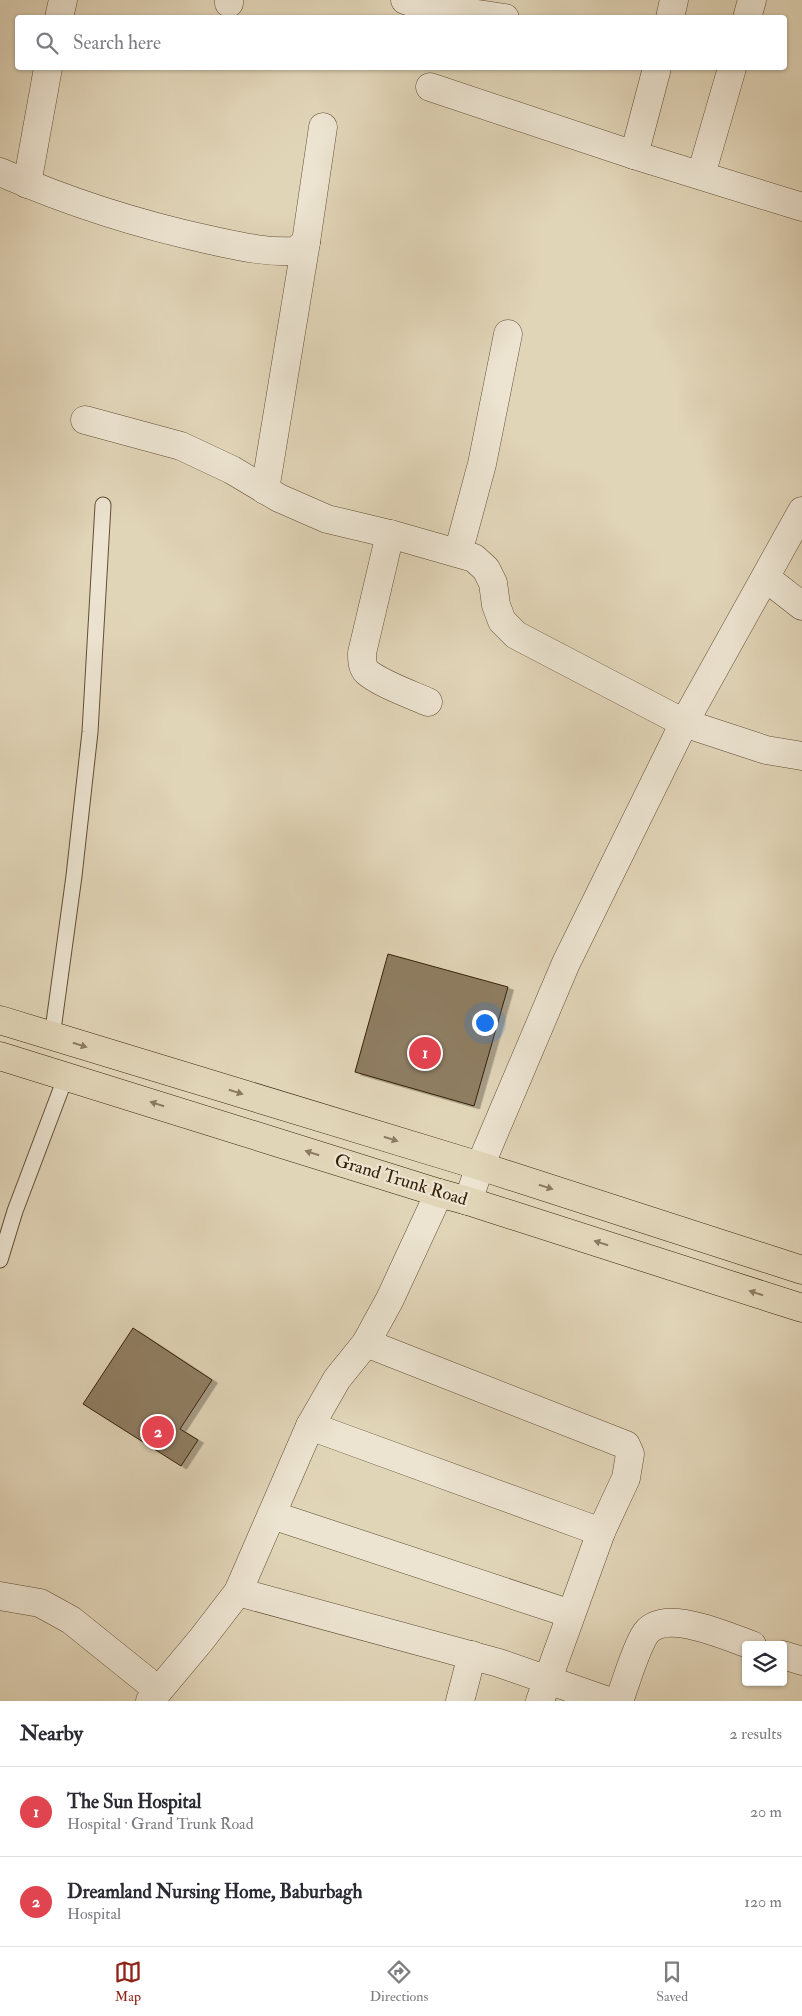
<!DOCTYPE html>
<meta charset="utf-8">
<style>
body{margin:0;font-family:"IM FELL Double Pica",serif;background:#f7f7f7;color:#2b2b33}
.controls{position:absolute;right:15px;bottom:15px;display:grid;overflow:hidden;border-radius:5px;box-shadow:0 1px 4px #0004}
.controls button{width:45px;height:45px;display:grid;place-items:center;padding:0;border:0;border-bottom:1px solid #e1e1e2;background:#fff;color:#2b2b33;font:25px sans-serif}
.you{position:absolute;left:484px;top:1022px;width:18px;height:18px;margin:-12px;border:4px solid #fff;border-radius:50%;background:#1a73e8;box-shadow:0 0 0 8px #1a73e833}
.badge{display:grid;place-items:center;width:32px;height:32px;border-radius:50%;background:#8f2418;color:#fff;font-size:16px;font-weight:700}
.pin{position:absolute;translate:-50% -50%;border:2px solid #fff;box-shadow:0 1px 5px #0006}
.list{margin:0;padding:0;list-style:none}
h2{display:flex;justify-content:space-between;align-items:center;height:65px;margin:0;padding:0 20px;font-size:21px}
h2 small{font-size:16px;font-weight:400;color:#7c7c81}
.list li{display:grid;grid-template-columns:32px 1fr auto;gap:15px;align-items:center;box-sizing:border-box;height:90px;padding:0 20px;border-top:1px solid #e1e1e2}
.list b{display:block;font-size:19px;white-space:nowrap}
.list p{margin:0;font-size:16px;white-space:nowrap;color:#7c7c81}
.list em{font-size:16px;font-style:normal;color:#7c7c81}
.icon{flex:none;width:28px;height:28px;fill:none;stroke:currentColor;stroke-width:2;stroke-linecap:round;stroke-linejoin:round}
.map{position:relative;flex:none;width:802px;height:1701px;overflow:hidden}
.search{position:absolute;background:#fff;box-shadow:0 1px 4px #0004;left:15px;right:15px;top:15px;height:55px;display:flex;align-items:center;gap:12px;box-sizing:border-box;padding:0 18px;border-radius:5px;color:#7c7c81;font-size:19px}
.sheet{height:245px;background:#fff}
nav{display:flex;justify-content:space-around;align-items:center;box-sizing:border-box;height:70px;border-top:1px solid #e1e1e2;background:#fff;font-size:14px;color:#7c7c81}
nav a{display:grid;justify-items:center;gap:2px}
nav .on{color:#8f2418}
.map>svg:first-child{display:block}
.building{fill:#8f7e64;stroke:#362008;filter:url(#shadow)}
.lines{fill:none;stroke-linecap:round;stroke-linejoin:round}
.service-casing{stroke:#614d34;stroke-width:17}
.minor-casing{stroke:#614d34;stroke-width:29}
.primary-casing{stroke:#362008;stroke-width:29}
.service{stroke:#ece4d1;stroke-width:15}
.minor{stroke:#ece4d1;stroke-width:28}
.primary{stroke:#e1d5b8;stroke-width:28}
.oneway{fill:#8c7a60}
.labels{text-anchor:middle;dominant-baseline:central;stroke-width:4.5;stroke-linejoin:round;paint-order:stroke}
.street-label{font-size:18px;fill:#362008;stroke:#ece4d1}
</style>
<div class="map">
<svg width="802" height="1701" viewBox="0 0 802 1701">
<defs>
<filter id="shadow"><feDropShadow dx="5.5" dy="3" stdDeviation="0" flood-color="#0004"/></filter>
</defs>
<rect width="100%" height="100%" fill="#e1d5b8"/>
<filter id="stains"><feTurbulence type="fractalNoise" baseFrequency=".004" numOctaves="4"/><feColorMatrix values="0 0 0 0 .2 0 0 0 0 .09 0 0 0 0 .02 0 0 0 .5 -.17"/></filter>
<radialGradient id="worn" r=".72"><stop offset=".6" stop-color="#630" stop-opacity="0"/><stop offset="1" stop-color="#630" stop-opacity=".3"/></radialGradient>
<g class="building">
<polygon points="388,954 508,987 474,1106 355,1072"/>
<polygon points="133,1328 212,1380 180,1429 198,1440 181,1466 83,1404"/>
</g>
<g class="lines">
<defs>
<g id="service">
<polyline points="52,1037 74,876 90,732 103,505"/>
<polyline points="0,1260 15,1211 66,1076"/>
</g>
<g id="minor">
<polyline points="405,0 422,6 505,18"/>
<polyline points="229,3 229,0"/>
<polyline points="59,18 63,0"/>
<polyline points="670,18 674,0"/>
<polyline points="747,18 752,0"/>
<polyline points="430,87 634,155 802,207"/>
<polyline points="634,155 657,68"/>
<path d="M 0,172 C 68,202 137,224 210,240 C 238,246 267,253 296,251 L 306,242 L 323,127"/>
<polyline points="701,175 732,68"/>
<polyline points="27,184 48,68"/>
<polyline points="85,420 181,446 232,470 279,498 327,519 390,534 474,558 486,569 493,583 496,605 502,621 516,635 684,723 766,750 802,756"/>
<polyline points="265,490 306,242"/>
<path d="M 390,534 L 362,653 C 362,660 362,667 367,672 C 379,683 412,695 428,702"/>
<polyline points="458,553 482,464 508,334"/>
<polyline points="766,578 802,606"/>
<polyline points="468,1201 480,1166 566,963 684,723 802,511"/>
<polyline points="366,1343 626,1445 630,1454 626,1478 601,1532 540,1701"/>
<polyline points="310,1426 601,1532"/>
<polyline points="272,1515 571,1614"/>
<polyline points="238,1592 499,1663 608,1701"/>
<polyline points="0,1596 40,1603 71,1620 158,1690"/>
<polyline points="783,1655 802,1661"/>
<polyline points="150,1701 201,1640 238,1592 310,1426 337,1379 366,1343 390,1299 439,1193"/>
<polyline points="460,1701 472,1655"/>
<path d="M 619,1701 C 627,1680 633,1656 644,1636 C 661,1605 727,1637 752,1645"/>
</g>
<g id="primary">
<polyline points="0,1020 480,1166 802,1270"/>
<polyline points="0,1056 439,1193 468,1201 802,1308"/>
</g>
</defs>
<use href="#service" class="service-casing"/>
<use href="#minor" class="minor-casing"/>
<use href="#primary" class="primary-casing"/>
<use href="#service" class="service"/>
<use href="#minor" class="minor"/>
<use href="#primary" class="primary"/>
</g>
<defs><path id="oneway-solid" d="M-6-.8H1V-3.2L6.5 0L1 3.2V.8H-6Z" transform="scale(1.25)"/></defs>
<g class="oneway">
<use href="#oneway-solid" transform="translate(80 1045) rotate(17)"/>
<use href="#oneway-solid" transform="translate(236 1092) rotate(17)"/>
<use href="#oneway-solid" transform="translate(157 1104) rotate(-162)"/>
<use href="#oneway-solid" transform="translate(391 1139) rotate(17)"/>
<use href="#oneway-solid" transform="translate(312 1153) rotate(-162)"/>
<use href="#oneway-solid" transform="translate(546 1187) rotate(18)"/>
<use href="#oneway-solid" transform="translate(601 1243) rotate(-162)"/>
<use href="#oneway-solid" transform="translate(756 1293) rotate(-162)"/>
</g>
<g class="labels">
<g class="street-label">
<text transform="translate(401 1180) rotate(17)">Grand Trunk Road</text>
</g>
</g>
<rect width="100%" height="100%" filter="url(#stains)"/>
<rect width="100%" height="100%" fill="url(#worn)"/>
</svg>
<div class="controls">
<button><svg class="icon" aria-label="layers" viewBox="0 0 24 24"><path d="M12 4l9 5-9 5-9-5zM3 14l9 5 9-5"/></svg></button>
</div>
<div class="you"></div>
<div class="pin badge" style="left:425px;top:1053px;background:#e0444e">1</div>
<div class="pin badge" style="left:158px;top:1432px;background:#e0444e">2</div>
<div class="search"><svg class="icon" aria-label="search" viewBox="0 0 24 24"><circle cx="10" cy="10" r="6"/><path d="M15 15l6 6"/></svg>Search here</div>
</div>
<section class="sheet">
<h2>Nearby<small>2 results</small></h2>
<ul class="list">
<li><span class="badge" style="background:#e0444e">1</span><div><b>The Sun Hospital</b><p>Hospital · Grand Trunk Road</p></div><em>20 m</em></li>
<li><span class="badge" style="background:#e0444e">2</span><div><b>Dreamland Nursing Home, Baburbagh</b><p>Hospital</p></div><em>120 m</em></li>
</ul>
</section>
<nav>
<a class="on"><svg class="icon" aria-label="map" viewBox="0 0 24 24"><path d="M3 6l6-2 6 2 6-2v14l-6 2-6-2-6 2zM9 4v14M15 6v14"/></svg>Map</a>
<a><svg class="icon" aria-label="directions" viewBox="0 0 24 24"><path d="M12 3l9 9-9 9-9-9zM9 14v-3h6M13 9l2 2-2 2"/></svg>Directions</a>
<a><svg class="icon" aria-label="saved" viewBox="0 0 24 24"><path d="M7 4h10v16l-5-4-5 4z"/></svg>Saved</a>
</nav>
